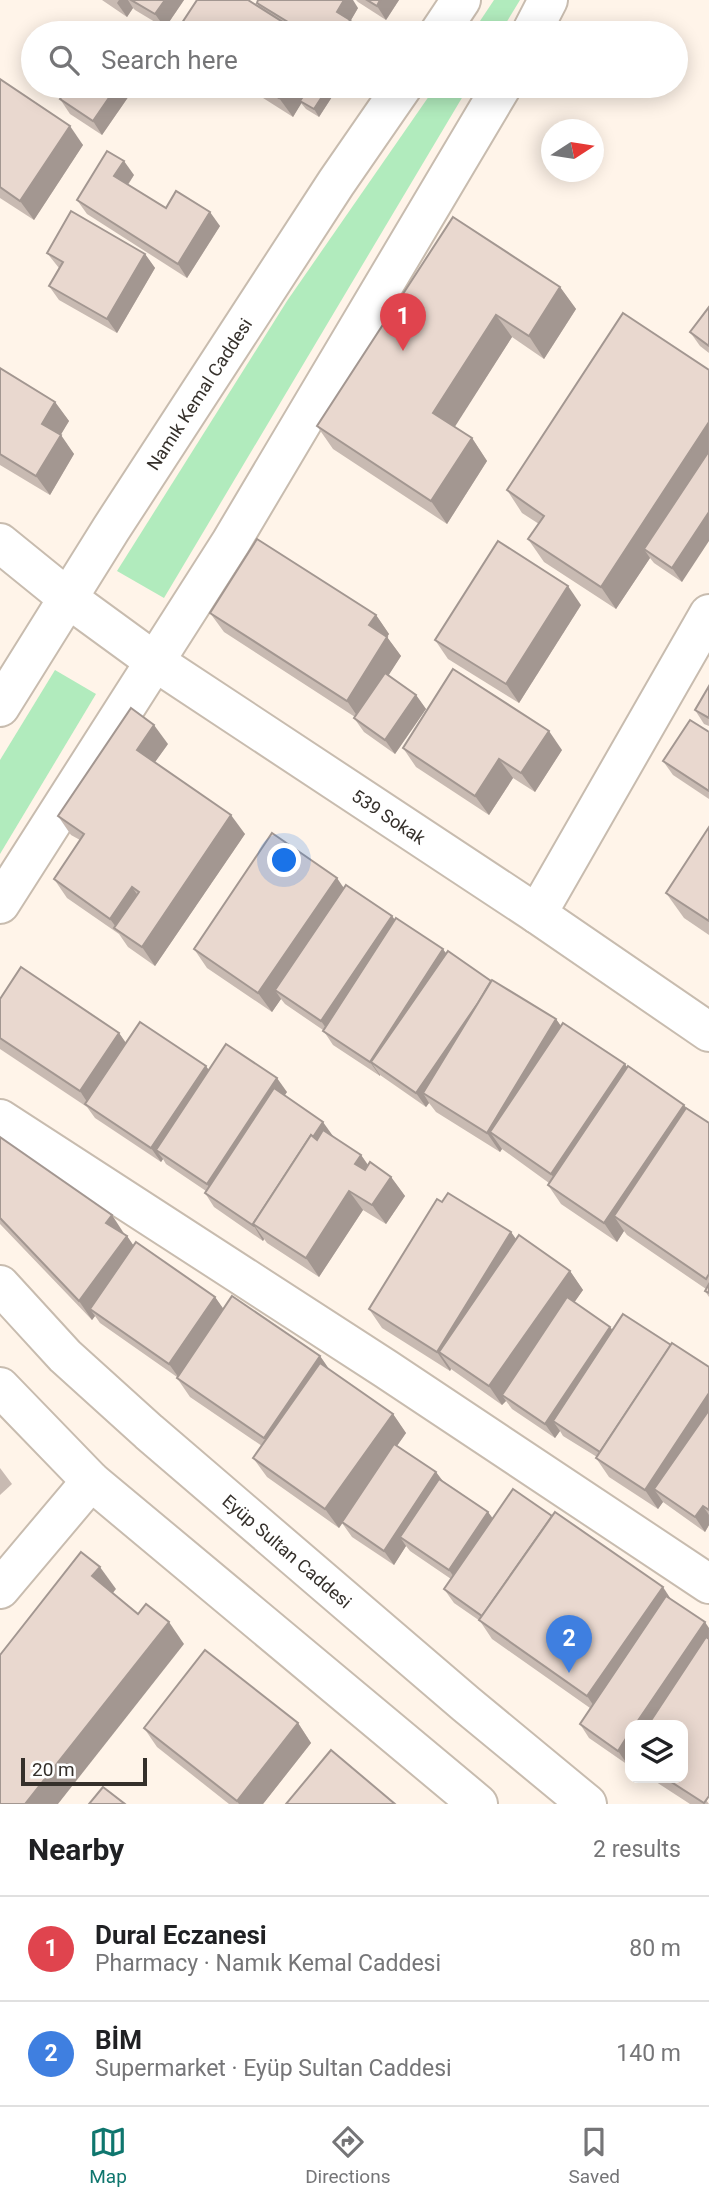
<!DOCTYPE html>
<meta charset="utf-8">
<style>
body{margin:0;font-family:Roboto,sans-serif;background:#f6f6f6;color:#202124}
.controls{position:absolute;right:21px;bottom:21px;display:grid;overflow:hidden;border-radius:14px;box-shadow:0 4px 18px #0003}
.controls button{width:63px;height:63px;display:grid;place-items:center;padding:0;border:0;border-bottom:2px solid #e0e0e0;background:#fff;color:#202124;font:35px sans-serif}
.compass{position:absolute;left:541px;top:119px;width:63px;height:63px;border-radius:50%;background:#fff;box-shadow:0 4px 18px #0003;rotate:78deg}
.scale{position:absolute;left:21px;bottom:18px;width:126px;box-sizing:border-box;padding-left:7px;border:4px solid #35302b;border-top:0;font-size:19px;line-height:24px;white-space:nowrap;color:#35302b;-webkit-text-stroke:5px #fff;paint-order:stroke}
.you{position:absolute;left:285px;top:861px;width:24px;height:24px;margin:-18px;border:5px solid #fff;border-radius:50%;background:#1a73e8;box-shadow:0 0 0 10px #1a73e833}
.badge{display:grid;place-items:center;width:46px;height:46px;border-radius:50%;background:#0f766e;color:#fff;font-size:23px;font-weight:700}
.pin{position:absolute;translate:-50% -58px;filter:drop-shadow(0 2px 4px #0008)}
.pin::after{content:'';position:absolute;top:37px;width:24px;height:21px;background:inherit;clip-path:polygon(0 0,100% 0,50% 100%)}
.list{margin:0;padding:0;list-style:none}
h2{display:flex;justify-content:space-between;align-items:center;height:91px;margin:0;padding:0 28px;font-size:30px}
h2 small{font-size:23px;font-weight:400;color:#757577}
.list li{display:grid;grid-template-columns:46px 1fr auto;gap:21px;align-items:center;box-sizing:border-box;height:105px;padding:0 28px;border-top:2px solid #e0e0e0}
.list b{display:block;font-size:26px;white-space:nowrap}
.list p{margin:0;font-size:23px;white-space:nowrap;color:#757577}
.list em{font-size:23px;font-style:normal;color:#757577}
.icon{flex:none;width:38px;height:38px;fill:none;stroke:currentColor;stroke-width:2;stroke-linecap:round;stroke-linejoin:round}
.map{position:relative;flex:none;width:709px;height:1804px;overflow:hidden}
.search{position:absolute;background:#fff;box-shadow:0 4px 18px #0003;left:21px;right:21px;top:21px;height:77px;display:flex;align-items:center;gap:18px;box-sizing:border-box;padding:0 24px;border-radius:38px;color:#757577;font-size:26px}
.sheet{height:301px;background:#fff}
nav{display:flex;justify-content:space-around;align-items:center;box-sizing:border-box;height:98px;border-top:2px solid #e0e0e0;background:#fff;font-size:19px;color:#757577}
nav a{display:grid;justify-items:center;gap:4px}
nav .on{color:#0f766e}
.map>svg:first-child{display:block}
.green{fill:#b1ebbd}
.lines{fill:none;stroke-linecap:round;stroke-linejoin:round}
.minor-casing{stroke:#c8bcaf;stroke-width:42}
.tertiary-casing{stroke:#c8bcaf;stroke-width:42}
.secondary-casing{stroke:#c8bcaf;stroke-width:42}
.minor{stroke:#fff;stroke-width:38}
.tertiary{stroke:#fff;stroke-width:38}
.secondary{stroke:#fff;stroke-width:38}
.wall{fill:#c8bab2}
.shaded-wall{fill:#a39791}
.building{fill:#e9d8cf;stroke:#a39791;stroke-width:2}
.labels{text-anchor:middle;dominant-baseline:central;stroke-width:5;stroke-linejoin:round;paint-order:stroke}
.street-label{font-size:18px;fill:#35302b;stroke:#fff}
</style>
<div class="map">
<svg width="709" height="1804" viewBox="0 0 709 1804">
<rect width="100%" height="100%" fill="#fff4e9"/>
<g class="green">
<polygon points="494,0 520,0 500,33 472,33"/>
<polygon points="436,86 469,86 164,598 117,571 287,301"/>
<polygon points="55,670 96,694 0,854 0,760"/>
</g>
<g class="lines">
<defs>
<g id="minor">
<path id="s1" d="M 69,599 L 154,661 L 537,914 L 709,1032"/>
<polyline points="537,914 709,614"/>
<polyline points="0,1119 386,1369 709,1584"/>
<polyline points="0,1589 91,1481"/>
</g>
<g id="tertiary">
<polyline points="439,33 461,0"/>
<polyline points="531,33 548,0"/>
<polyline points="0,543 69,599"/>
<path id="s2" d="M 0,707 L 111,529 L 336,183 L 403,86"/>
<polyline points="0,904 231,542 502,86"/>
</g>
<g id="secondary">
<path id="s3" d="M 0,1285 L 65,1356 L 149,1432 L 466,1704 L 587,1804"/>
<polyline points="0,1387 91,1481 478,1804"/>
</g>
</defs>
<use href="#minor" class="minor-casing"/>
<use href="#tertiary" class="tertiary-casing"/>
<use href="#secondary" class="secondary-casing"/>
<use href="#minor" class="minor"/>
<use href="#tertiary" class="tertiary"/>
<use href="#secondary" class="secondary"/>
</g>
<g class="wall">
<polygon points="102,0 184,0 165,28 135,10 133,8 127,17"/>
<polygon points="356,0 399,0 386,20 358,2"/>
<polygon points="257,3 358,8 351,20 360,33 177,33 176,32 259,7"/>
<polygon points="0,79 83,145 34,220 0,198"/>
<polygon points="244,86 339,86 319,117 306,109 301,103 293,117"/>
<polygon points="133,90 102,135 70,114 60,99"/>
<polygon points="134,175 128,185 166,208 220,226 187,278 87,214 77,200"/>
<polygon points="453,217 560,287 576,309 544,359 512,337 454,427 472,438 487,461 447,524 333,449 317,426"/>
<polygon points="47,253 145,254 155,268 117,333 59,300 49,286 59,268"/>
<polygon points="709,307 709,353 700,346 690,332"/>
<polygon points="0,368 55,402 69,421 60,435 74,454 50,495 0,465"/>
<polygon points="709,370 682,582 654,563 650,558 616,609 544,562 528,539 539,524 522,513 507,490"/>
<polygon points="581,605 519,703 448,659 435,640"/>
<polygon points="210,613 376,615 389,634 387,637 401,656 388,675 416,695 426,709 395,754 364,732 354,718 355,717 224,632"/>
<polygon points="709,686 709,726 704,724 695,710"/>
<polygon points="709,732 709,799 673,775 663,761"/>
<polygon points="168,744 155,762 245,834 155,966 128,947 119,934 67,898 54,879 80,840 71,835 58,816"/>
<polygon points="403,748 562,750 535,792 513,778 489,815 416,767"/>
<polygon points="709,827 709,935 684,918 666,893"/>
<polygon points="344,888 392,916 395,920 446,953 556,1019 561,1026 625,1064 627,1068 709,1123 709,1297 705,1291 706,1289 627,1235 624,1231 617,1242 561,1204 548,1185 549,1183 502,1149 500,1152 436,1112 429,1103 426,1107 380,1075 380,1076 333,1045 323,1030 285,1004 281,999 272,1012 207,968 194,949"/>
<polygon points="0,999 119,1033 126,1043 209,1070 287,1092 284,1095 332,1136 361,1155 368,1165 391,1177 405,1196 386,1224 363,1210 319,1277 267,1243 264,1239 263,1241 214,1207 205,1193 206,1191 166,1164 163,1159 161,1162 95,1118 87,1107 0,1049"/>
<polygon points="0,1137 127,1236 133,1245 215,1297 223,1309 320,1356 329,1369 393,1414 406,1433 397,1446 436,1472 443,1481 488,1512 709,1804 690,1804 650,1778 683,1778 630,1725 630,1761 628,1765 589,1738 580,1724 590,1708 492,1639 480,1621 454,1603 444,1589 451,1579 410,1551 406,1546 394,1565 352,1537 342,1523 339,1528 267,1477 253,1458 262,1446 190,1397 177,1378 177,1377 100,1323 95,1316 92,1320 0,1224"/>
<polygon points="442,1202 511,1232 516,1239 570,1271 583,1290 574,1302 610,1327 613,1330 671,1345 709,1367 709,1525 705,1532 663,1502 658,1509 609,1477 596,1458 597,1457 563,1436 560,1431 555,1438 512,1409 506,1401 502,1405 451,1369 450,1371 382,1328 369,1309"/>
<polygon points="0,1468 12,1484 0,1495"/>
<polygon points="298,1723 311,1743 263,1804 229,1804 157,1747 144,1728"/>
</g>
<g class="shaded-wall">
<polygon points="119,0 128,0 133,8 127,17 117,3"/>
<polygon points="165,0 184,0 165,28 155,14"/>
<polygon points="344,0 353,0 358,8 351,20 360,33 342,33 337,12"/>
<polygon points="380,0 399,0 386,20 377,6"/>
<polygon points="117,86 130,86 133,90 102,135 93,121"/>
<polygon points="287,86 312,86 293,117 279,98"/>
<polygon points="329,86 339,86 319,117 314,109"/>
<polygon points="70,126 83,145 34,220 20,201"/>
<polygon points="124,161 134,175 124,190 114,176"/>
<polygon points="210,212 220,226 187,278 178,264"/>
<polygon points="145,254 155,268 117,333 107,319"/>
<polygon points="560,287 576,309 544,359 529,336"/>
<polygon points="496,315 512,337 449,436 433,413"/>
<polygon points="55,402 69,421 56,443 42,424"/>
<polygon points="709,422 709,468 644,549 650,558 616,609 601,587"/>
<polygon points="61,435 74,454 50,495 36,476"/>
<polygon points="472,438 487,461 447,524 431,501"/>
<polygon points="709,512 709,541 682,582 672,568"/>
<polygon points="568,586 581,605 519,703 506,684"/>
<polygon points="376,615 389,634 387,637 401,656 360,720 347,701 369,625"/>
<polygon points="416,695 426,709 395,754 385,740"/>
<polygon points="154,725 168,744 150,769 137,750"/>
<polygon points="549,731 562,750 535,792 521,773"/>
<polygon points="499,759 513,778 489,815 475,796"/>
<polygon points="231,815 245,834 155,966 142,947"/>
<polygon points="337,878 350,897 275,990 281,999 272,1012 258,993"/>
<polygon points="132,887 145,906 119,931 110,919"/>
<polygon points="392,916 402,930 331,1035 321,1021"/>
<polygon points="443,949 453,963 371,1062 380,1075 380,1076 370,1062"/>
<polygon points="492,981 423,1093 429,1103 426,1107 416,1093"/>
<polygon points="556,1019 570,1039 490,1132 502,1149 500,1152 487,1133"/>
<polygon points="119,1033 132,1052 91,1108 80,1091"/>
<polygon points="625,1064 638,1084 565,1193 551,1174"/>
<polygon points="206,1066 216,1080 156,1150 163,1159 161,1162 151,1148"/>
<polygon points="277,1078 287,1092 217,1198 207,1184"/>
<polygon points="684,1105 698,1124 614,1216 624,1231 617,1242 604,1223"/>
<polygon points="323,1122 333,1136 268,1233 255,1225"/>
<polygon points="361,1155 374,1174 368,1183 355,1164"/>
<polygon points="391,1177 405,1196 386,1224 372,1205"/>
<polygon points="349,1191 363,1210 319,1277 306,1258"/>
<polygon points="112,1215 125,1235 106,1223"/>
<polygon points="254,1225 264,1239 263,1241 254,1226"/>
<polygon points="511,1232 524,1251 439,1352 451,1369 450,1371 437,1352"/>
<polygon points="127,1236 140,1255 90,1309 95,1316 92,1320 79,1301"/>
<polygon points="570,1271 583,1290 507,1399 502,1395 506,1401 502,1405 489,1386"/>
<polygon points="215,1297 225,1311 179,1378 169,1364"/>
<polygon points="610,1327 620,1341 553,1421 560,1431 555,1438 545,1424"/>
<polygon points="320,1356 333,1375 277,1457 264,1438"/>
<polygon points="709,1393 709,1433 654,1489 663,1502 658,1509 645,1490"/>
<polygon points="393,1414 406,1433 339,1528 325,1509"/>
<polygon points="436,1472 446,1486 400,1537 406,1546 394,1565 384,1551"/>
<polygon points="703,1506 709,1515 709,1525 705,1532 695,1517"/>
<polygon points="488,1512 498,1526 459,1584 449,1570"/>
<polygon points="100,1567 116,1589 108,1599 92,1576"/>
<polygon points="663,1587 676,1607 600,1715 587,1696"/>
<polygon points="169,1622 184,1644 58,1804 25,1804"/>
<polygon points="705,1622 709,1628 709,1646 655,1725 635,1725"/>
<polygon points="298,1723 311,1743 263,1804 239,1804 237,1801"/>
<polygon points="630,1732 630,1755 629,1754 630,1756 630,1761 628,1765 618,1751"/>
</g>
<g class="building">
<polygon points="131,0 165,0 155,14"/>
<polygon points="197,0 248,0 300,33 179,33 176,32"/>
<polygon points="258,0 344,0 337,12 350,20 342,33 306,33 257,3"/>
<polygon points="367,0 380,0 377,6"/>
<polygon points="0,79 70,126 20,201 0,187"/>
<polygon points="70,86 117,86 93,121 60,99"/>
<polygon points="261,86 287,86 279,98"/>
<polygon points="310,86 329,86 314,109 300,101"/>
<polygon points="107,151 124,161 114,176 166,208 176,191 210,212 178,264 77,200"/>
<polygon points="71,211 145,254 107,319 49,286 63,262 47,253"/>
<polygon points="453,217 560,287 529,336 496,315 433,413 472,438 431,501 317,426"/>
<polygon points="709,307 709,346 690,332"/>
<polygon points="623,313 709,370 709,422 601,587 528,539 544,516 507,490"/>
<polygon points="0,368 55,402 42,424 61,435 36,476 0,454"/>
<polygon points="709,451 709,512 672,568 644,549"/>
<polygon points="257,539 376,615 369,625 387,637 347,701 210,613"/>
<polygon points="498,541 568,586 506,684 435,640"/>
<polygon points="453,669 549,731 521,773 499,759 475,796 403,748"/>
<polygon points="385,673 416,695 385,740 354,718"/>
<polygon points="709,686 709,718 695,710"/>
<polygon points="131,708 154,725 137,750 231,815 142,947 114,928 139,892 132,887 110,919 54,879 84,834 58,816"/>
<polygon points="690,720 709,732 709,791 663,761"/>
<polygon points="709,827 709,921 666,893"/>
<polygon points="272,833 337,878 258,993 194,949"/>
<polygon points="346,885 392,916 321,1021 275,990"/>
<polygon points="396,918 443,949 370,1062 323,1031"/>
<polygon points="448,951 491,981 478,1003 416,1093 371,1062"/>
<polygon points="21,967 119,1033 80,1091 0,1038 0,999"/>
<polygon points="492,980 556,1019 487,1133 423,1093"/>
<polygon points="140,1022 206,1066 151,1148 85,1104"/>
<polygon points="563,1023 625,1064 551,1174 490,1132"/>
<polygon points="226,1044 277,1078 207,1184 156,1150"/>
<polygon points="628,1066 684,1105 604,1223 548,1185"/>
<polygon points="274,1088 323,1122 313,1137 311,1135 253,1224 255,1225 254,1226 205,1193"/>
<polygon points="686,1108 709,1123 709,1274 706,1279 614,1216"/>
<polygon points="323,1130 361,1155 355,1164 365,1170 370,1162 391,1177 372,1205 349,1191 306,1258 253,1224 311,1135 317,1140"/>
<polygon points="0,1137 112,1215 106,1223 127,1236 79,1301 0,1218"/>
<polygon points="448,1193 511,1232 437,1352 369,1309 437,1199 442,1202"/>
<polygon points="519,1235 570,1271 489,1386 439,1352"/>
<polygon points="136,1242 215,1297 169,1364 90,1309"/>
<polygon points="709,1284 709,1293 705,1291"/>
<polygon points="232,1296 320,1356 264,1438 177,1378"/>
<polygon points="567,1297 610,1327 545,1424 502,1395"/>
<polygon points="623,1314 671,1345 600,1452 553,1421"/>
<polygon points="672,1343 709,1367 709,1393 645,1490 596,1458"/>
<polygon points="320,1363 393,1414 325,1509 253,1458"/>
<polygon points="709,1410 709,1510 703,1506 695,1517 654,1489"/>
<polygon points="394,1444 436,1472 384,1551 342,1522"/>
<polygon points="439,1479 488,1512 449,1570 400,1537"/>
<polygon points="513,1489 552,1516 482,1616 444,1589"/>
<polygon points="555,1512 663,1587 587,1696 479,1620"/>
<polygon points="81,1552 100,1567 92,1576 138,1614 146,1604 169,1622 25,1804 0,1804 0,1655"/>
<polygon points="666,1596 705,1622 635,1725 630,1725 630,1732 618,1751 580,1724"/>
<polygon points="706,1637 709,1639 709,1796 704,1803 665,1778 683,1778 683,1725 648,1725"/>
<polygon points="205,1650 298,1723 237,1801 144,1728"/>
<polygon points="331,1750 395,1804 286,1804"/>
<polygon points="103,1787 125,1804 89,1804"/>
</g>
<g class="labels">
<g class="street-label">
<text stroke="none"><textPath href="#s2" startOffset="371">Namık Kemal Caddesi</textPath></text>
<text stroke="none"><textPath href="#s1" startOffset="387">539 Sokak</textPath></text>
<text stroke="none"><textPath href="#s3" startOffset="392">Eyüp Sultan Caddesi</textPath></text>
</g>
</g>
</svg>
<div class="controls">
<button><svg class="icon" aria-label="layers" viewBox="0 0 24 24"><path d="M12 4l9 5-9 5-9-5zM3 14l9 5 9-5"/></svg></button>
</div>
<svg class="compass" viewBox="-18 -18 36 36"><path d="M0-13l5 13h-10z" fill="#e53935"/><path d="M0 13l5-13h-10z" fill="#757577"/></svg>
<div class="scale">20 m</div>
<div class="you"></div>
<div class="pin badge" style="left:403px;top:351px;background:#e0444e">1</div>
<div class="pin badge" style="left:569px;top:1673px;background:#3f7fe0">2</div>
<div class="search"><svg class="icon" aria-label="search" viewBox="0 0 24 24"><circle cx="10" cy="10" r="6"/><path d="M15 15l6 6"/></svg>Search here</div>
</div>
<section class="sheet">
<h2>Nearby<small>2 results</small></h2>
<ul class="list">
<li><span class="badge" style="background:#e0444e">1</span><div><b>Dural Eczanesi</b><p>Pharmacy · Namık Kemal Caddesi</p></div><em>80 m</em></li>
<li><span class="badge" style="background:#3f7fe0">2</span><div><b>BİM</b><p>Supermarket · Eyüp Sultan Caddesi</p></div><em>140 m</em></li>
</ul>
</section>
<nav>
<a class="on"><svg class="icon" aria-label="map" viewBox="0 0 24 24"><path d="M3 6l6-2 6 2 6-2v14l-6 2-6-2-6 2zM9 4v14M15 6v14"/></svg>Map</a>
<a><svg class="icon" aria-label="directions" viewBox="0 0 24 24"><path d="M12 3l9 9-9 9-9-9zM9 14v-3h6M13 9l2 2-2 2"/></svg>Directions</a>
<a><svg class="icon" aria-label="saved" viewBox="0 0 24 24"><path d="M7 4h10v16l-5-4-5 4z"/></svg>Saved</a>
</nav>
